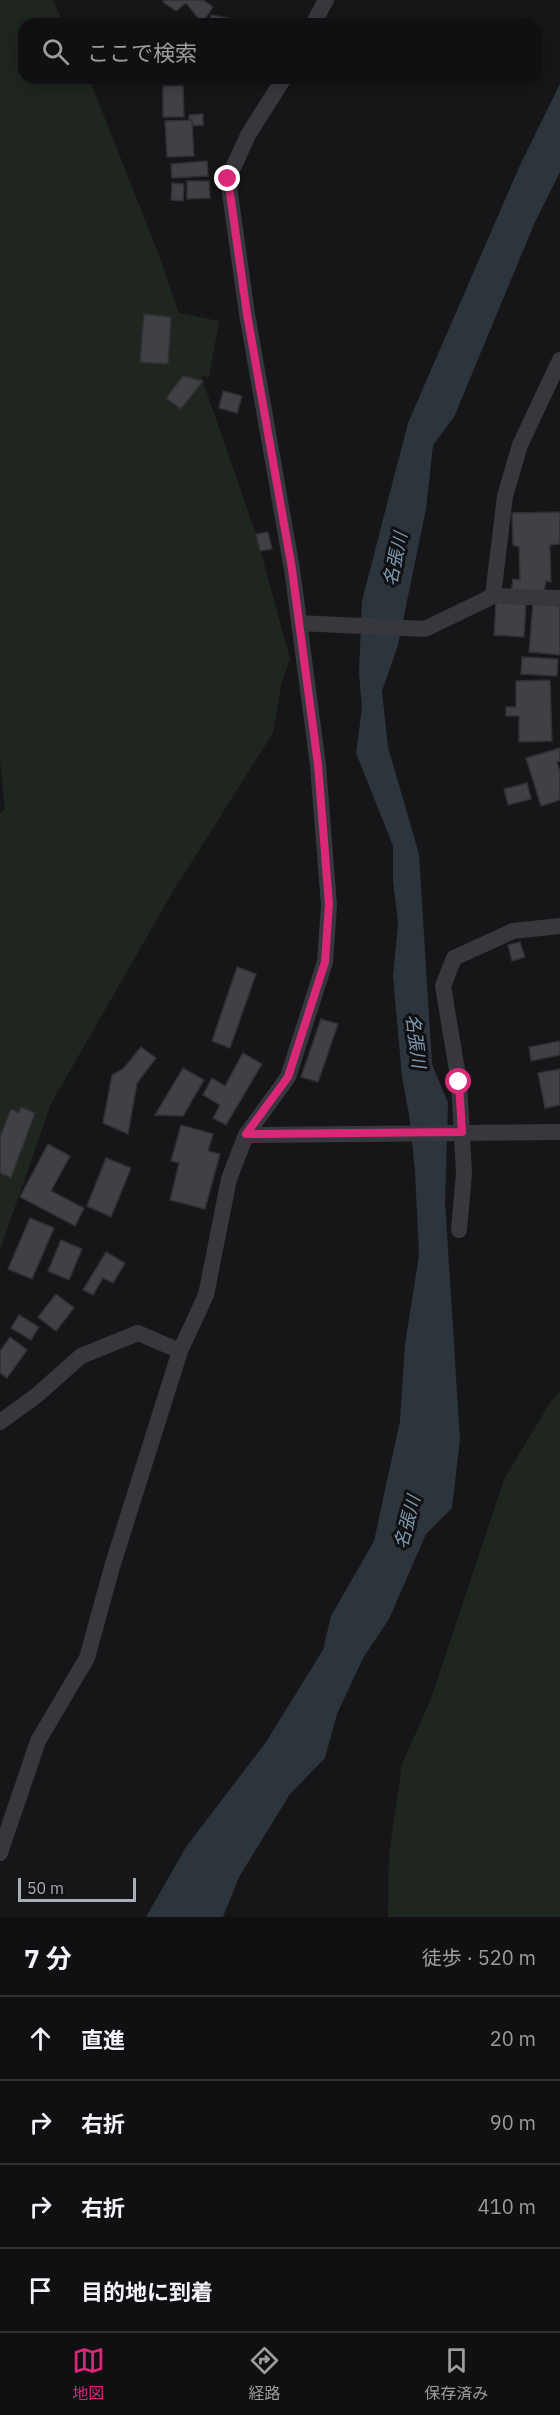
<!DOCTYPE html>
<html lang="ja">
<meta charset="utf-8">
<style>
body{margin:0;font-family:"IBM Plex Sans","Noto Sans JP",sans-serif;background:#1e1e20;color:#f1f3f6}
.scale{position:absolute;left:18px;bottom:15px;width:118px;box-sizing:border-box;padding-left:6px;border:3px solid #a8adb8;border-top:0;font-size:16px;line-height:21px;white-space:nowrap;color:#a8adb8;-webkit-text-stroke:4px #111113;paint-order:stroke}
.stop{position:absolute;width:18px;height:18px;margin:-14px;border:4px solid #db2777;border-radius:50%;background:#fff}
.stop.end{background:#db2777;border-color:#fff;box-shadow:0 2px 6px #0008}
.list{margin:0;padding:0;list-style:none}
h2{display:flex;justify-content:space-between;align-items:center;height:78px;margin:0;padding:0 24px;font-size:26px}
h2 small{font-size:20px;font-weight:400;color:#9c9d9f}
.list li{display:grid;grid-template-columns:39px 1fr auto;gap:18px;align-items:center;box-sizing:border-box;height:84px;padding:0 24px;border-top:2px solid #303032}
.list b{display:block;font-size:22px;white-space:nowrap}
.list em{font-size:20px;font-style:normal;color:#9c9d9f}
.icon{flex:none;width:33px;height:33px;fill:none;stroke:currentColor;stroke-width:2;stroke-linecap:round;stroke-linejoin:round}
.map{position:relative;flex:none;width:560px;height:1917px;overflow:hidden}
.search{position:absolute;background:#101012;box-shadow:0 3px 15px #0003;left:18px;right:18px;top:18px;height:66px;display:flex;align-items:center;gap:15px;box-sizing:border-box;padding:0 21px;border-radius:18px;color:#9c9d9f;font-size:22px}
.sheet{height:414px;background:#101012}
nav{display:flex;justify-content:space-around;align-items:center;box-sizing:border-box;height:84px;border-top:2px solid #303032;background:#101012;font-size:16px;color:#9c9d9f}
nav a{display:grid;justify-items:center;gap:3px}
nav .on{color:#db2777}
.map>svg:first-child{display:block}
.green{fill:#1e261f}
.water{fill:#2c353c}
.building{fill:#404145;stroke:#303034;stroke-width:1.5}
.lines{fill:none;stroke-linecap:round;stroke-linejoin:round}
.minor{stroke:#37383d;stroke-width:16}
.route{stroke:#db2777;stroke-width:8}
.labels{text-anchor:middle;dominant-baseline:central;stroke-width:6;stroke-linejoin:round;paint-order:stroke}
.water-label{font-size:18px;font-style:italic;fill:#7f9bb3;stroke:#111113}
</style>
<div class="map">
<svg width="560" height="1917" viewBox="0 0 560 1917">
<rect width="100%" height="100%" fill="#161618"/>
<g class="green">
<polygon points="0,0 53,0 64,24 24,24 24,78 89,78 157,250 179,313 219,321 209,377 201,376 256,534 290,659 281,686 273,733 172,893 51,1104 0,1250 0,813 5,810 0,759"/>
<polygon points="560,1392 560,1917 388,1917 389,1854 402,1764 430,1701 504,1479 551,1401"/>
</g>
<polygon class="water" points="560,84 560,172 535,222 454,417 433,445 426,509 398,645 382,691 388,747 419,854 432,1064 448,1103 445,1202 460,1439 452,1508 426,1534 389,1619 363,1658 337,1714 325,1758 290,1794 239,1877 223,1917 146,1917 186,1847 266,1742 323,1650 331,1616 374,1541 400,1421 405,1344 419,1256 415,1170 409,1114 402,1077 393,976 398,923 393,880 393,846 356,753 362,708 359,673 362,601 408,423 521,163"/>
<g class="building">
<polygon points="164,0 203,0 213,7 202,23 186,3 176,11 163,2"/>
<polygon points="211,15 229,18 227,24 210,24"/>
<rect x="165" y="78" width="15" height="5"/>
<polygon points="163,86 183,86 184,117 163,117"/>
<polygon points="203,114 203,125 189,126 189,115"/>
<polygon points="192,120 194,156 167,157 165,121"/>
<polygon points="207,161 208,176 172,178 171,164"/>
<polygon points="187,181 209,181 210,198 187,199"/>
<polygon points="172,183 184,184 183,201 171,200"/>
<polygon points="144,314 171,317 168,364 140,362"/>
<polygon points="183,376 203,381 181,409 166,398"/>
<polygon points="223,391 242,396 237,413 219,408"/>
<polygon points="560,512 560,544 550,545 551,582 546,581 543,599 511,593 513,579 520,580 519,547 513,545 512,513"/>
<polygon points="268,532 272,549 260,551 256,534"/>
<polygon points="496,601 526,603 524,637 494,635"/>
<polygon points="533,603 560,606 560,655 529,652"/>
<polygon points="522,657 558,659 557,676 521,674"/>
<polygon points="550,680 552,741 519,742 519,716 506,716 506,707 516,707 516,681"/>
<polygon points="560,748 560,761 557,762 560,772 560,800 541,806 526,758"/>
<polygon points="527,783 531,799 508,805 504,789"/>
<polygon points="520,942 525,957 512,961 508,945"/>
<polygon points="237,967 256,974 230,1048 212,1041"/>
<polygon points="321,1019 338,1024 318,1082 301,1077"/>
<polygon points="560,1041 560,1055 531,1061 529,1047"/>
<polygon points="141,1047 156,1058 137,1083 128,1134 103,1123 112,1075 123,1069"/>
<polygon points="243,1053 262,1064 226,1125 213,1118 220,1105 203,1095 212,1078 225,1086"/>
<polygon points="183,1068 204,1080 183,1116 155,1115"/>
<polygon points="560,1069 560,1105 545,1108 538,1073"/>
<polygon points="21,1107 35,1113 11,1178 0,1173 0,1137 11,1109 19,1113"/>
<polygon points="181,1125 213,1134 208,1151 220,1154 205,1209 170,1200 179,1163 171,1161"/>
<polygon points="48,1144 70,1156 51,1191 84,1208 75,1226 20,1197"/>
<polygon points="106,1158 131,1168 111,1217 87,1206"/>
<polygon points="30,1218 54,1228 32,1279 8,1269"/>
<polygon points="61,1240 82,1249 69,1280 48,1271"/>
<polygon points="106,1252 125,1263 113,1283 103,1278 93,1295 83,1290"/>
<polygon points="56,1294 74,1308 56,1331 38,1317"/>
<polygon points="19,1315 39,1327 31,1340 11,1328"/>
<polygon points="10,1337 27,1350 7,1378 0,1373 0,1351"/>
</g>
<g class="lines">
<g class="minor">
<polyline points="313,24 326,0"/>
<polyline points="493,596 505,496 520,445 560,360"/>
<polyline points="299,623 425,629 493,596 560,598"/>
<polyline points="246,1135 560,1132"/>
<polyline points="459,1230 464,1173 459,1082 443,986 454,958 513,931 560,926"/>
<polyline points="0,1422 36,1396 81,1356 138,1333 180,1351"/>
<polyline points="0,1853 38,1741 87,1658 112,1567 180,1351 206,1295 229,1179 246,1135 288,1077 325,962 329,905 318,765 292,569 247,314 228,179 248,135 284,78"/>
</g>
</g>
<g class="lines">
<polyline class="route" points="228,179 247,314 292,569 318,765 329,904 325,962 288,1077 246,1134 462,1132 459,1082"/>
</g>
<g class="labels">
<g class="water-label">
<text transform="translate(395 559) rotate(-78)">名張川</text>
<text transform="translate(416 1041) rotate(83)">名張川</text>
<text transform="translate(407 1522) rotate(-75)">名張川</text>
</g>
</g>
</svg>
<div class="scale">50 m</div>
<div class="stop" style="left:459px;top:1082px"></div>
<div class="stop end" style="left:228px;top:179px"></div>
<div class="search"><svg class="icon" aria-label="search" viewBox="0 0 24 24"><circle cx="10" cy="10" r="6"/><path d="M15 15l6 6"/></svg>ここで検索</div>
</div>
<section class="sheet">
<h2>7 分<small>徒歩 · 520 m</small></h2>
<ul class="list">
<li><svg class="icon" aria-label="ahead" viewBox="0 0 24 24"><path d="M12 20V5M6 11l6-6 6 6"/></svg><div><b>直進</b></div><em>20 m</em></li>
<li><svg class="icon" aria-label="right" viewBox="0 0 24 24"><path d="M7 20v-9h11M14 6l5 5-5 5"/></svg><div><b>右折</b></div><em>90 m</em></li>
<li><svg class="icon" aria-label="right" viewBox="0 0 24 24"><path d="M7 20v-9h11M14 6l5 5-5 5"/></svg><div><b>右折</b></div><em>410 m</em></li>
<li><svg class="icon" aria-label="arrive" viewBox="0 0 24 24"><path d="M6 21V4h12l-3 4 3 4H6"/></svg><div><b>目的地に到着</b></div></li>
</ul>
</section>
<nav>
<a class="on"><svg class="icon" aria-label="map" viewBox="0 0 24 24"><path d="M3 6l6-2 6 2 6-2v14l-6 2-6-2-6 2zM9 4v14M15 6v14"/></svg>地図</a>
<a><svg class="icon" aria-label="directions" viewBox="0 0 24 24"><path d="M12 3l9 9-9 9-9-9zM9 14v-3h6M13 9l2 2-2 2"/></svg>経路</a>
<a><svg class="icon" aria-label="saved" viewBox="0 0 24 24"><path d="M7 4h10v16l-5-4-5 4z"/></svg>保存済み</a>
</nav>
